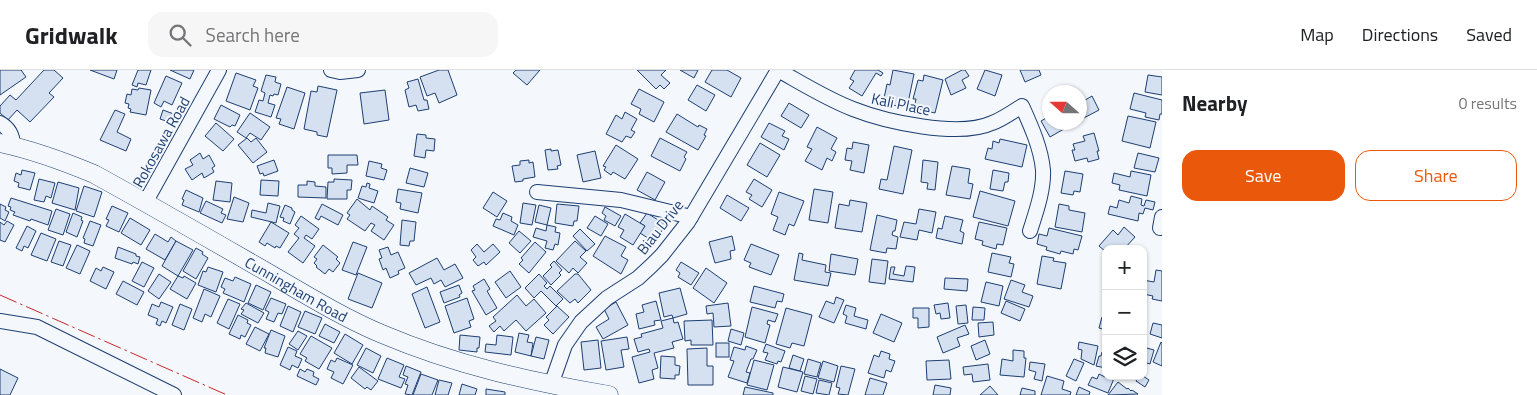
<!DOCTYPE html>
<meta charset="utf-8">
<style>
body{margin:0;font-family:"Titillium Web",sans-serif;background:#f6f6f6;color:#202124}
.controls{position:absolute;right:15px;bottom:15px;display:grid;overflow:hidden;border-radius:10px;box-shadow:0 1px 4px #0004}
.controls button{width:45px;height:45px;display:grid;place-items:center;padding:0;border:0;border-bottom:1px solid #e0e0e0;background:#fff;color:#202124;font:25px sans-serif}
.compass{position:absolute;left:1042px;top:15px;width:45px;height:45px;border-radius:50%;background:#fff;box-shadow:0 1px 4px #0004;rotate:291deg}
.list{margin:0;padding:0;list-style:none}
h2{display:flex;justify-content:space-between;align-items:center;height:65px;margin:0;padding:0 20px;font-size:21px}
h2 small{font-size:16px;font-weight:400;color:#757577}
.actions{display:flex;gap:10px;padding:15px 20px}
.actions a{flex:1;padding:11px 0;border:1px solid #ea580c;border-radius:15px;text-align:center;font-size:18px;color:#ea580c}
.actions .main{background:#ea580c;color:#fff}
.icon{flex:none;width:28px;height:28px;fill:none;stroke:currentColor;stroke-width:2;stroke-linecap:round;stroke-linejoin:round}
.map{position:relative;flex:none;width:1162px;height:325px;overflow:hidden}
header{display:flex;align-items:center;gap:30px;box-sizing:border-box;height:70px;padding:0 25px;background:#fff;border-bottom:1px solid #e0e0e0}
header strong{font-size:24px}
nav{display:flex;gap:28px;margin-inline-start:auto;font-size:18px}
.search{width:350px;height:45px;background:#f6f6f6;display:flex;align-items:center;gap:12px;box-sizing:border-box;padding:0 18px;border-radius:15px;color:#757577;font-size:19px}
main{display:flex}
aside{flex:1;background:#fff}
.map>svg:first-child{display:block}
.building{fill:#d5e0f0;stroke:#1d3f73}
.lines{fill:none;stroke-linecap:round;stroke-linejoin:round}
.minor-casing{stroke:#1d3f73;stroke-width:16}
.major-casing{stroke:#1d3f73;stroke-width:19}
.minor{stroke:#f4f7fb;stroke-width:14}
.major{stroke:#f4f7fb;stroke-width:18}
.power{stroke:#c62828;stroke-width:1;stroke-dasharray:18 4 2.5 4;stroke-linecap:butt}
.labels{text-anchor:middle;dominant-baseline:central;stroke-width:4;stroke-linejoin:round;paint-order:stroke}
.street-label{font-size:15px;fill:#1d3f73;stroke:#f4f7fb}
</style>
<header>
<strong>Gridwalk</strong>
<div class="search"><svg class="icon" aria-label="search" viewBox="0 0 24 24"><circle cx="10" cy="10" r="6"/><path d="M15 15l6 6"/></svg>Search here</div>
<nav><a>Map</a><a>Directions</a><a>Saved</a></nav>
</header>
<main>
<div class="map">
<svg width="1162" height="325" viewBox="0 0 1162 325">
<rect width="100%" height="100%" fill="#f4f7fb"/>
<g class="building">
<polygon points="0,0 21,0 26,7 0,25"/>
<polygon points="44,0 54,0 63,8 49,23 54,27 30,52 17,40 8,50 0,43 0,36 10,25 16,30"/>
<polygon points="90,0 117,0 114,9"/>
<polygon points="138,0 151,0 146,15 138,13 137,17 132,15"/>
<polygon points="170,0 194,0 190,9"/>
<polygon points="439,0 448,0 457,25 439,33 435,23 427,26 420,7"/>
<polygon points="516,0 540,0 527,15 513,3"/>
<polygon points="637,0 666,0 661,5 670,13 664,19 660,15 656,19"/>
<polygon points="680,0 698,0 694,8"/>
<polygon points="712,0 727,0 741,8 731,27 705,12"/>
<polygon points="855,0 878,0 883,3 881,6 876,3 862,26 849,18 854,11 850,9"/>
<polygon points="893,0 914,4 907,38 883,33 887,14 890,15"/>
<polygon points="962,0 965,0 969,6 962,10 966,18 951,25 945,9"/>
<polygon points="985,0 1002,5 995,26 977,19"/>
<polygon points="1020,0 1039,0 1041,5 1025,12"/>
<polygon points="236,3 256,10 253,16 258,18 250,40 226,31"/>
<polygon points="266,5 276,7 275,12 281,14 278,25 274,24 273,26 270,25 268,33 275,35 271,47 255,42 259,30 263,31 265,23 261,21"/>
<polygon points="924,5 943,10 935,43 914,38 916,29 913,29 918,10 923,11"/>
<polygon points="1148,5 1162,7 1162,25 1145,22"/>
<polygon points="166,6 182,13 172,35 164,31 161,37 154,33"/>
<polygon points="418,9 424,30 427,30 429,39 418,41 416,35 409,37 405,20 409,18 407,12"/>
<polygon points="697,15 715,25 706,41 688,30"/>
<polygon points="318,16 337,20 327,67 317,65 317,62 304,59 311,21 317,22"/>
<polygon points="287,17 305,23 294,59 279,54 281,49 276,48"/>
<polygon points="139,18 151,20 146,45 130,42 131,39 128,38 129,34 125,33 127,24 131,25 132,19 138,20"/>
<polygon points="639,19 664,32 654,52 639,44 641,39 631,34"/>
<polygon points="385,20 389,50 364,54 360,23"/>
<polygon points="1134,23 1162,30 1162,44 1160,44 1159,50 1145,47 1146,43 1130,39"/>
<polygon points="1092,26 1099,40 1080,50 1080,33"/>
<polygon points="789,33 809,45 801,58 781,46"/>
<polygon points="221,35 240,45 235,56 232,55 230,57 214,49"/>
<polygon points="115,40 125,44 117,62 131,69 126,81 100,70"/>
<polygon points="163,40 179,46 177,51 173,49 172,53 160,49"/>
<polygon points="625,42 637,49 631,60 635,62 631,68 626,66 622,72 606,64 616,45 622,49"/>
<polygon points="250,43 270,57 261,70 250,63 246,68 237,62"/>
<polygon points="677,44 698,57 699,55 707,59 704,65 706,66 698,80 666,62"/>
<polygon points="1050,46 1050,52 1076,52 1050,67 1041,51"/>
<polygon points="1128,46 1156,52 1150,78 1122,71"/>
<polygon points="216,53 234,69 223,81 205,66"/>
<polygon points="769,53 785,61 782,66 789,69 784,80 761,67"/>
<polygon points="817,57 837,68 831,79 836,82 832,91 827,88 822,100 805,91 812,79 807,77"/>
<polygon points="1094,63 1099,81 1097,81 1099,89 1088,92 1087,88 1075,91 1072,80 1075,80 1073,74 1085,71 1083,66"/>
<polygon points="417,64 426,65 426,68 435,69 434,81 426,80 425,88 414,86"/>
<polygon points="247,68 251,72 256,68 267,82 253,93 238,75"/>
<polygon points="660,68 687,82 684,87 686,89 680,101 651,86"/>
<polygon points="1000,69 1027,75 1022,97 985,89 988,78 992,79 993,71 999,73"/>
<polygon points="853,72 869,75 864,103 850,100 852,91 845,90 847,78 852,79"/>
<polygon points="760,73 780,85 767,107 747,95"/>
<polygon points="616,75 638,89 625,109 613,102 611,105 604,100 606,97 603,96"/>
<polygon points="894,76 912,80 903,124 879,119 881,109 887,110"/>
<polygon points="551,79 551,81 558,80 561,95 557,96 558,99 548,100 545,80"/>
<polygon points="595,81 601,108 583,112 577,85"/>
<polygon points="200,83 203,89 209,85 215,96 212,98 214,102 204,108 202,103 192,110 185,99 193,95 190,90"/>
<polygon points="1138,83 1159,88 1155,102 1134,98"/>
<polygon points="328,85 357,85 358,95 347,95 347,103 332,104 332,98 328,98"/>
<polygon points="274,90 278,101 264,106 263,103 260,104 257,96"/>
<polygon points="529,90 529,93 533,92 535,107 523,109 523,111 515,112 512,96 520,95 520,91"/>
<polygon points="923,90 938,92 935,120 927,119 928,113 921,112"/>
<polygon points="369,91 382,94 381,98 387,100 384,110 366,106"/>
<polygon points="952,96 970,99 968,113 973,114 970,129 946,125"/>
<polygon points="410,98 428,103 424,117 406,113"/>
<polygon points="22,100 35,103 30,120 18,117 19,113 14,111 16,103 21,105"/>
<polygon points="993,100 1009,103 1008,112 1005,112 1003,121 990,119"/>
<polygon points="1065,101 1083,104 1080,122 1074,121 1073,125 1061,123"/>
<polygon points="1131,101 1151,105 1147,126 1119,120 1120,115 1112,113 1114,103 1130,107"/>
<polygon points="647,102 665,112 655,130 637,120"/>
<polygon points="39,109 55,113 51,128 46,126 44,132 34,130"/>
<polygon points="334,109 352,110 351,120 347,120 347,129 327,129 328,112 334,112"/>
<polygon points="754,109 772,120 762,137 749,129 752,125 746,122"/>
<polygon points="261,110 279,111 278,126 260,125"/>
<polygon points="216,111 232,113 230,132 213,130"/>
<polygon points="307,111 315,112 315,116 326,117 326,128 298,127 298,115 307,115"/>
<polygon points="58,112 79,118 75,140 52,133"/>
<polygon points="367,113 370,114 369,118 378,121 374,133 358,128 362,116 366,117"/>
<polygon points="84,116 102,122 94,147 76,141"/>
<polygon points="398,119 422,123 418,143 400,139 401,133 396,132"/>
<polygon points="814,119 833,122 828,153 809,150"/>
<polygon points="186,120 203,128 199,142 182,135 184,130 182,129"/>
<polygon points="980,121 1015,131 1008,156 973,147"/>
<polygon points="493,122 507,131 497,147 483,138"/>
<polygon points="779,122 804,131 794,156 789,154 785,165 773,160 778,147 771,144"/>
<polygon points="727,125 749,138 741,151 720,138"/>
<polygon points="1131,126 1142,129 1141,135 1144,136 1146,130 1155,132 1153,140 1145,138 1143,144 1139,143 1138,151 1108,144 1110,136 1117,138 1119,130 1129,133"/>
<polygon points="234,127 249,133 243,152 227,149"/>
<polygon points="11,128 52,141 48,155 31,149 30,151 13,145 15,142 10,140 11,137 8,136"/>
<polygon points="357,129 370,140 372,136 388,147 386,150 394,155 384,170 371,161 375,155 371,153 365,161 347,149 350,145 347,143"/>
<polygon points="850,130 867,133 862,162 835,158 839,134 849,136"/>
<polygon points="206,131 223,139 221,143 226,145 222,153 200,143"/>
<polygon points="268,133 280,136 276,153 251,147 252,140 266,143"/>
<polygon points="523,133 536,135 532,155 520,153"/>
<polygon points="0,134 6,137 5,140 9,142 5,151 0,148"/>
<polygon points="322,134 343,145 338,155 321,146 319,150 315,148"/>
<polygon points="557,134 579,136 577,151 574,151 573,156 555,153"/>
<polygon points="1059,134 1069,136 1069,140 1085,143 1082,162 1055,157"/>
<polygon points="285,135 292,138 292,140 295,142 290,154 283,151 284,148 280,147"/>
<polygon points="539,135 551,138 547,155 535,152"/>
<polygon points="112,136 128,143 119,162 106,156 109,150 106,149"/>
<polygon points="605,137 621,146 615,156 604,150 606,146 602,143"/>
<polygon points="56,139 70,144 63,165 48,160"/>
<polygon points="919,139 936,142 932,163 919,160 917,170 900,167 904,152 916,154"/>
<polygon points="73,143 82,147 81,150 83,151 77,167 66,162"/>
<polygon points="503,143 512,147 511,151 518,155 514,165 493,156 496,149 500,150"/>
<polygon points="647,143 666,155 654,172 640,163 645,156 640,153"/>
<polygon points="625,144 645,156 633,175 620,167 624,160 618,157"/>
<polygon points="877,145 897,150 895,161 893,161 892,165 898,167 896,179 887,178 886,183 870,180"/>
<polygon points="301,146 319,159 312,169 306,165 304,168 315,176 303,193 288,182 299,168 294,164 299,158 295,155"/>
<polygon points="595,146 608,154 601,166 587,158"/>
<polygon points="945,146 963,150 960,161 964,163 962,174 936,168 938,158 942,159"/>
<polygon points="130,148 150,160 141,175 121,163"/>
<polygon points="402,150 416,152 414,171 410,171 409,176 400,175"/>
<polygon points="7,151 14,155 5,172 0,170 0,152 4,155"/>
<polygon points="90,151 101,155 93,176 84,173 85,169 83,168"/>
<polygon points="271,152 289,163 280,178 276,176 275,178 267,173 265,176 259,172"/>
<polygon points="979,152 1007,158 1003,175 997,174 996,179 982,175 983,171 975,169"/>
<polygon points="547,155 556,157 555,162 560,163 558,175 555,174 553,180 545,178 547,171 533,167 536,158 546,161"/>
<polygon points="27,156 36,161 28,178 24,176 22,181 16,178"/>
<polygon points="1124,157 1135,167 1124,179 1106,179 1106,182 1099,176 1113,160 1118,165"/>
<polygon points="1049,158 1082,166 1078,180 1074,179 1073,184 1061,181 1060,184 1046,180 1047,177 1037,174 1039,164 1047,166"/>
<polygon points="580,159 595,174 587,181 573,166"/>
<polygon points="519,161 531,171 520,183 509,173"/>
<polygon points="41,163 56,169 47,191 31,185"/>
<polygon points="155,164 168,172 171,167 176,171 165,190 146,179"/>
<polygon points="605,166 626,177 621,186 628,190 621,204 593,186"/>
<polygon points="732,166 735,180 730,181 731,189 715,193 709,172"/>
<polygon points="59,171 71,175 63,196 51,192"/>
<polygon points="176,171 193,180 178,206 162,196"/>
<polygon points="575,171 586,181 580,187 587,193 578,203 573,198 569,203 556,191"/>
<polygon points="353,172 367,177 356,205 342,200"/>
<polygon points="535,172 546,182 529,203 519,194 523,190 521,188"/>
<polygon points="477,174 484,182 493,174 500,182 486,195 484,192 478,196 473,190 476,187 471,180"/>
<polygon points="751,174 779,185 771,205 749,197 751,193 744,190"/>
<polygon points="77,175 90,181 80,204 66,198"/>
<polygon points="323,175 338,187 336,189 340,193 333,202 329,199 325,204 316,197 317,196 314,193 317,189 314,187"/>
<polygon points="118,177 136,184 136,186 140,187 138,194 133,192 132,194 115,188"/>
<polygon points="388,177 391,185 398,182 405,198 398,201 399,204 390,208 386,198 383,200 379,189 382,188 379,180"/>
<polygon points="196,178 203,182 202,184 208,188 196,209 183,201"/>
<polygon points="799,183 803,184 802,190 826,195 825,202 831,203 828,216 794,210"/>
<polygon points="992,183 1011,187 1009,193 1014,194 1011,207 988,202"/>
<polygon points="831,184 858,189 855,205 829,201"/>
<polygon points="1042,186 1054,188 1053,191 1066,193 1061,219 1037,214"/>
<polygon points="437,188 444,200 455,194 463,208 445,217 441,210 434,214 431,208 416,215 409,203"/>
<polygon points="872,189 888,191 885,214 869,212"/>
<polygon points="554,191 562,200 559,203 561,205 551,215 543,206 552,197 550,195"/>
<polygon points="142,192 154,198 144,217 132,211"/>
<polygon points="681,192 699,203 691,215 678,207 680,203 676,200"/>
<polygon points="906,196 915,197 913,212 889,209 891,197 895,197 893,204 904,206"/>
<polygon points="103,197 114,202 106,219 90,211 96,198 101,201"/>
<polygon points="208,197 223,202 216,222 198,215 203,201 206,202"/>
<polygon points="706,198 727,213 714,233 693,218"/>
<polygon points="1156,200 1162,201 1162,231 1152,229 1153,226 1143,224 1143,210 1154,212"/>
<polygon points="510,201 521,217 506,228 495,212"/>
<polygon points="358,203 382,213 372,238 348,229"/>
<polygon points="159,204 171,212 159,229 148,221"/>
<polygon points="539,204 547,213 544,216 547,219 550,216 563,229 556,236 541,221 534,228 525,218"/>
<polygon points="575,204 578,204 591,220 578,233 575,229 570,233 557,221"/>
<polygon points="178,206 183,208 184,206 196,213 187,229 170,219"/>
<polygon points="235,207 251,214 244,232 223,223 225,219 221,217 225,208 233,211"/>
<polygon points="945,208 968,209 967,221 944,219"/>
<polygon points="484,209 490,219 487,221 497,238 486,245 472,221 475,220 473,216"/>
<polygon points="1011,210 1025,215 1022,222 1033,226 1029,237 1004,229"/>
<polygon points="123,211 144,222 137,235 116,224"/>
<polygon points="986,212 1003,216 999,236 981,232"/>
<polygon points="256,215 271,222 263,240 248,233"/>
<polygon points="459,215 462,223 459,225 460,227 444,233 440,222"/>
<polygon points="754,216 784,224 782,232 777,231 775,238 750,232"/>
<polygon points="427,217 440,252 425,258 412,224"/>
<polygon points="680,218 687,244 673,248 672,245 664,247 659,223"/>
<polygon points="204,219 220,226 211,247 205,244 202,252 193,248"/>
<polygon points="517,225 526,236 534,229 546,243 526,261 516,250 504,261 500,256 494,262 489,256 496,251 493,247"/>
<polygon points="836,227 844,230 834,253 819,247 826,231 834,234"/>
<polygon points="271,228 286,234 282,244 278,243 274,252 266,249 269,242 265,240"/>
<polygon points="467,228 474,249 469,251 471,257 454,263 445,236"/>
<polygon points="228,229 240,234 229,259 217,253"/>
<polygon points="656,231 661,250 654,251 655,255 639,259 636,244 644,242 642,235"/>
<polygon points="1006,231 1025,239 1020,251 1001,243"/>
<polygon points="161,232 173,237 166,253 162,251 160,256 156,254 158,249 148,245 152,234 159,237"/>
<polygon points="616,232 628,255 603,269 596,257 609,249 604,239"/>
<polygon points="246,233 264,243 258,253 241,244 244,240 241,239"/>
<polygon points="728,233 731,256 714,257 713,243 707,244 706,236"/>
<polygon points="948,233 950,248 941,249 940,243 936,244 934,235"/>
<polygon points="180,234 192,239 184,260 172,255"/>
<polygon points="846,235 856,238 854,246 868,250 866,259 845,253 847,246 843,244"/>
<polygon points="966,235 968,253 958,254 956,236"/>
<polygon points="288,236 301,242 293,262 280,256"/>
<polygon points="557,236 569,247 553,264 544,255 549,250 546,247"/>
<polygon points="752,237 778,244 775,252 768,250 767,254 770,255 765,273 745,267"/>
<polygon points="973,237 985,238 984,250 972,250"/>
<polygon points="786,238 812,245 804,276 792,273 790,278 776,274"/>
<polygon points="913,238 929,238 929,257 918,258 918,248 913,248"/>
<polygon points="305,241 322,248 315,264 298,257"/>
<polygon points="881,244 902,253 894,272 873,263"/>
<polygon points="238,245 248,250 247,253 251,255 245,267 241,265 240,269 229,264"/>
<polygon points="1102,247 1106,249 1106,260 1099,258"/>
<polygon points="673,248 674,253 678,252 683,269 672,272 674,278 654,283 658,298 652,300 654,309 639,313 632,287 650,282 649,279 638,282 634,269 642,267 641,264 663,258 661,251"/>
<polygon points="712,250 713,275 691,275 691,270 685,271 684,251"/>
<polygon points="993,252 994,265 979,267 978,253"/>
<polygon points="1153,253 1162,255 1162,268 1150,264"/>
<polygon points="325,254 340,262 334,273 319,266"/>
<polygon points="965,255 969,264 957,268 960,276 943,283 937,267"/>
<polygon points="255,257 269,264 260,281 246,274"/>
<polygon points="731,259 744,263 741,275 728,271"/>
<polygon points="271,260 285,266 278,287 265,283 266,278 264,278"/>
<polygon points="298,261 307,266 298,280 289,274"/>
<polygon points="519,263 529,265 527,272 533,273 531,286 515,282"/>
<polygon points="345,264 363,275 352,294 334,283"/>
<polygon points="460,265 480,267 479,278 477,278 477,282 459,280"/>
<polygon points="497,265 513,267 511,285 485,282 486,274 496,275"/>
<polygon points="311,266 332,278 319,299 305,291 307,288 300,284"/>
<polygon points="536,267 549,270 544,289 531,286"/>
<polygon points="627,267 629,279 621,280 624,297 606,300 601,271"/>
<polygon points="598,270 601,298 584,300 581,272"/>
<polygon points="985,270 990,284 976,290 971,276"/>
<polygon points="1079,272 1098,276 1094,295 1081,289 1082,280 1078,279"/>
<polygon points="1161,272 1162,273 1162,296 1153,292"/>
<rect x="716" y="273" width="13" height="14"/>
<polygon points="766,274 785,281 781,292 778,291 777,294 765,290 768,283 763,282"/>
<polygon points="746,276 757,280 753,289 751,289 746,302 750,303 747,313 728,307 734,291 730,290 734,277 745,280"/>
<polygon points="288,277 297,281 295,286 302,289 298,298 292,295 290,300 280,295"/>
<polygon points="1143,277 1154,280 1150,294 1143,292"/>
<polygon points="366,278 381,286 373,303 357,295"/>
<polygon points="707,278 707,296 713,296 713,315 688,315 687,279"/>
<polygon points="1013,280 1024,281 1024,288 1026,288 1024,307 1000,305 1002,289 1013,291"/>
<polygon points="881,281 890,284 889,289 895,291 891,302 886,300 884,308 868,303 874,285 879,287"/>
<polygon points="1102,282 1106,283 1106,298 1096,296 1099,286 1101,286"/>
<polygon points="793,285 804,289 800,301 789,298"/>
<polygon points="661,286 675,287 675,295 680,296 679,305 675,305 675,309 660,308"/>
<polygon points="337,288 353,295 343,314 331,308 334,302 327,299 331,290 335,292"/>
<polygon points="387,288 404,295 399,307 405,309 401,318 378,309"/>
<polygon points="808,289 821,293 817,307 804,304"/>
<polygon points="1074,289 1084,293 1076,311 1066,306"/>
<polygon points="754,290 774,295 767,320 747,315"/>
<polygon points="949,290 951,309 927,310 926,291"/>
<polygon points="823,291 838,296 834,312 818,308"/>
<polygon points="1030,292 1045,294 1042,311 1034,309 1036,302 1029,300"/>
<polygon points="988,294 990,310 973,312 972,304 964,305 963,297"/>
<polygon points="406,296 421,302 412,325 405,324 408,315 405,314 408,307 403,305"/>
<polygon points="841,296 855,299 848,325 838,324 840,318 836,317"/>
<polygon points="359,297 378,311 371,320 367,317 365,319 351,308"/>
<polygon points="783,297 803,302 797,322 778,317"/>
<polygon points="0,299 18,308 10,325 0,325"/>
<polygon points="300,299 305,302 307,299 314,302 313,306 319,309 316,315 297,306"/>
<polygon points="421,304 438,310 432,325 413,325"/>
<polygon points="1099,304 1105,307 1106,305 1106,306 1115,306 1108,323 1088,315 1092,307 1097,309"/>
<polygon points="805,306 817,309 813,324 801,321"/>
<polygon points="1047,306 1064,311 1062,319 1071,322 1070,325 1041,325"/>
<polygon points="1139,306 1143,306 1149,310 1145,317 1136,311"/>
<polygon points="870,308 887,313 883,325 865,325"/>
<polygon points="439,310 452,313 448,325 435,325"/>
<polygon points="819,310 832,313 829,325 816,323"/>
<polygon points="1118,312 1127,319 1128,318 1131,321 1132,320 1138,324 1108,325"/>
<polygon points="462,314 477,319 475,325 459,325"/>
<polygon points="935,315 951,318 950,325 933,325"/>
<polygon points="990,316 998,325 980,325"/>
<polygon points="745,317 773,323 773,325 743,325"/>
<polygon points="1079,317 1090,322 1089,325 1076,325"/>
<polygon points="1022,318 1035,321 1035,325 1020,325"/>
<polygon points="486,319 505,322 505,325 486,325"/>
</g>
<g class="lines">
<defs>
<g id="minor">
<polyline points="331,0 340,2 358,0"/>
<path d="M 778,0 C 803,14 827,29 853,39 C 886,52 959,68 992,53 C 1003,49 1012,42 1022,36 C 1031,56 1041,78 1043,100 C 1044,120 1036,142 1030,161"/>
<path d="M 0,53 C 9,58 13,66 13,76"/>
<polyline points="537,122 621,130 691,147"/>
<polyline points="145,133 219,0"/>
<polyline points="1160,158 1162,147"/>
<polyline points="0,251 37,257 174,325"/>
<polyline points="551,315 565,275 581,252 607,228 638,208 651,196 662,185 688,152 778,0"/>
</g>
<g id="major">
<path id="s1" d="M 0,73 C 33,80 63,91 94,104 C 154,137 213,171 272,205 C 308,226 344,248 382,264 C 455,295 531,312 609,325"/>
</g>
</defs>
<use href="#minor" class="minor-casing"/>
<use href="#major" class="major-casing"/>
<use href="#minor" class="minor"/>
<use href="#major" class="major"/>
<polyline class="power" points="0,225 227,325"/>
</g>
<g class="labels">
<g class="street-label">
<text transform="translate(901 34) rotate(12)">Kali Place</text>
<text transform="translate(161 72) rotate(-61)">Rokosawa Road</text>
<text transform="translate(660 157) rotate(-52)">Biau Drive</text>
<text stroke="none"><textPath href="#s1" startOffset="332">Cunningham Road</textPath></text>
</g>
</g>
</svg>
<div class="controls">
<button>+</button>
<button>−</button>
<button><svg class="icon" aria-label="layers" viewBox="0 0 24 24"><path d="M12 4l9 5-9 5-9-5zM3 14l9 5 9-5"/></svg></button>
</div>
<svg class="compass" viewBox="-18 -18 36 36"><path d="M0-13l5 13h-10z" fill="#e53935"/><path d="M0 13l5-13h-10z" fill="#757577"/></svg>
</div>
<aside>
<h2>Nearby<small>0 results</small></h2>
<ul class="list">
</ul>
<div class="actions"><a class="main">Save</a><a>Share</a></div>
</aside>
</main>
